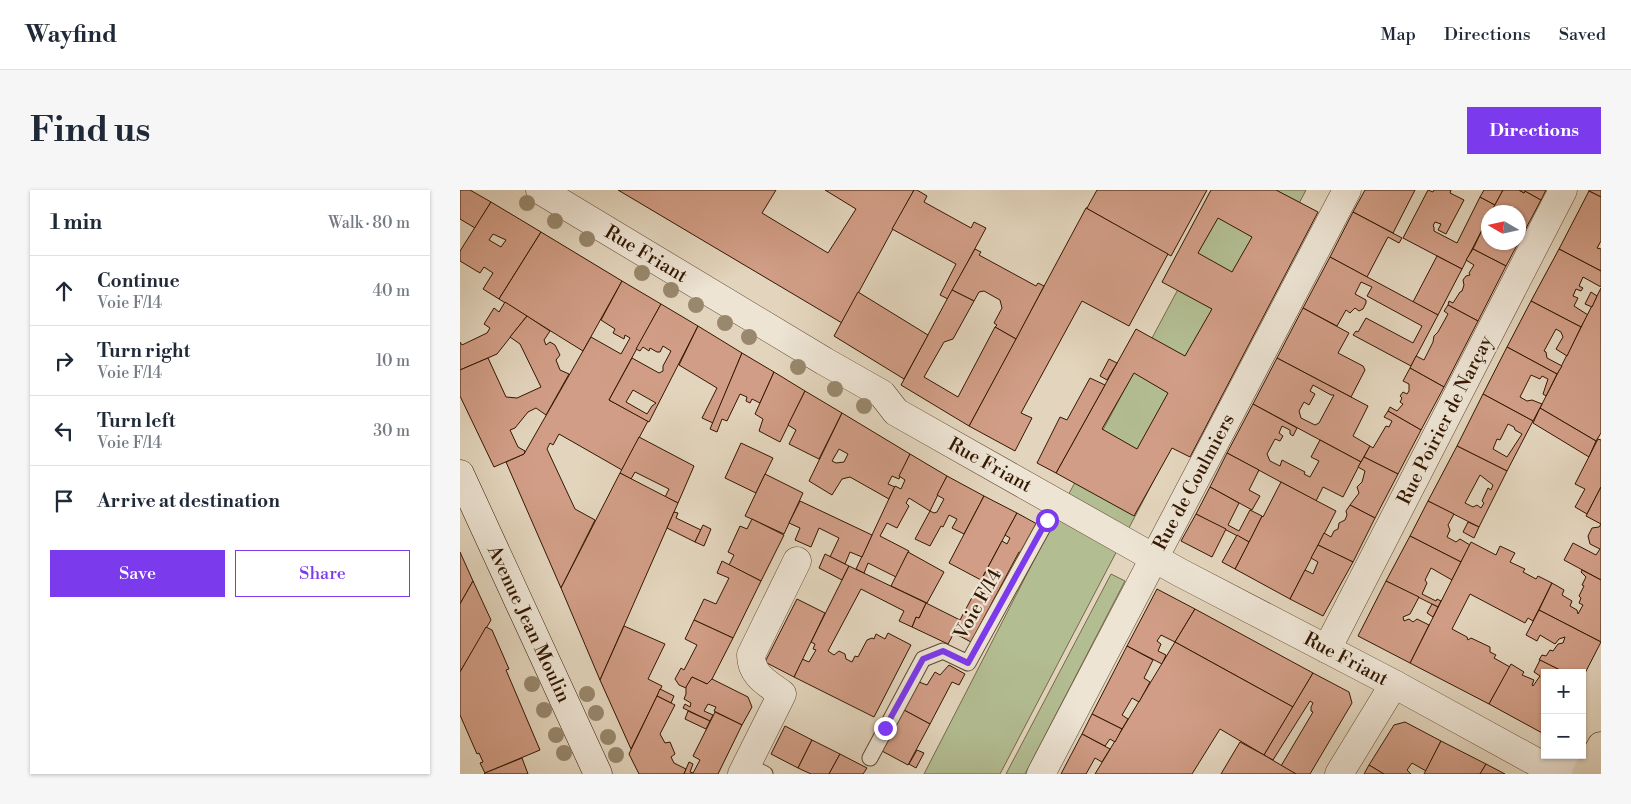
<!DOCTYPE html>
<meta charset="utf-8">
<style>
body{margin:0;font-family:"Libre Bodoni",serif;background:#f6f6f7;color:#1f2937}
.controls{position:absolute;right:15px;bottom:15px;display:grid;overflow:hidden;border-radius:0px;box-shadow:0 1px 4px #0004}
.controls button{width:45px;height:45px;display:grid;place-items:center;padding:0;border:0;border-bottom:1px solid #e0e1e3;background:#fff;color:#1f2937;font:25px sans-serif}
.compass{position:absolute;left:1021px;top:15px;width:45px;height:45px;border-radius:50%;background:#fff;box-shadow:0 1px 4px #0004;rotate:279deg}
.stop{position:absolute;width:15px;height:15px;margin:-11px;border:4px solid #7c3aed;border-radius:50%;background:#fff}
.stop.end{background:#7c3aed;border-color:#fff;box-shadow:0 1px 5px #0008}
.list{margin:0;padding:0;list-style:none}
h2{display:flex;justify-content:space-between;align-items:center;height:65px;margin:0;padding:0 20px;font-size:21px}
h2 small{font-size:16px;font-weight:400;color:#747a83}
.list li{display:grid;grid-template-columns:32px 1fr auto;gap:15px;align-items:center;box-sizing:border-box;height:70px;padding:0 20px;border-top:1px solid #e0e1e3}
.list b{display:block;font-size:19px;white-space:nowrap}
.list p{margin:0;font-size:16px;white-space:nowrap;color:#747a83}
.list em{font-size:16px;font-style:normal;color:#747a83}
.actions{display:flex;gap:10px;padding:15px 20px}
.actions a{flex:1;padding:11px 0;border:1px solid #7c3aed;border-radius:0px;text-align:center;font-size:18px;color:#7c3aed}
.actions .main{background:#7c3aed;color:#fff}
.icon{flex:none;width:28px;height:28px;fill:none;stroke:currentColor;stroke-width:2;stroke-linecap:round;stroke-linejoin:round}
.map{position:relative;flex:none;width:1141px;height:584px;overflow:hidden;border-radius:0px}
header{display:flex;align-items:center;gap:30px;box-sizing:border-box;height:70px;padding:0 25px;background:#fff;border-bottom:1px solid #e0e1e3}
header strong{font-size:24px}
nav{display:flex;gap:28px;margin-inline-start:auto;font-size:18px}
.intro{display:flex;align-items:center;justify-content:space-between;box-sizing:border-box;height:120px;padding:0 30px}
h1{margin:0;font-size:35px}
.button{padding:12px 22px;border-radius:0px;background:#7c3aed;color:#fff;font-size:18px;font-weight:700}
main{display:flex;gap:30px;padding:0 30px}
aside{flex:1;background:#fff;border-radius:0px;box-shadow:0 1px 4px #0004}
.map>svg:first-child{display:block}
.green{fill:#b3bd92;stroke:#746a49}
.building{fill:#d19d86;stroke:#341700;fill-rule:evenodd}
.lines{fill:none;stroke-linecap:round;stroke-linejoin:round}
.service-casing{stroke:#60462f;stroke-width:17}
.minor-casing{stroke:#60462f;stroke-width:29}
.secondary-casing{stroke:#341700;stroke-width:29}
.primary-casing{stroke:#341700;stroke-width:29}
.service{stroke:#ede4d4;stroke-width:15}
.minor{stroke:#ede4d4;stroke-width:28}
.secondary{stroke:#ede4d4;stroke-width:28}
.primary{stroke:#e3d5bd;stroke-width:28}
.tree{fill:#98886d}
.route{stroke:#7c3aed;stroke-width:6}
.labels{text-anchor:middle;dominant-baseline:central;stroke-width:4.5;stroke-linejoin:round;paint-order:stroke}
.street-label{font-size:19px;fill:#341700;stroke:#ede4d4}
</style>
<header>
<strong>Wayfind</strong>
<nav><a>Map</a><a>Directions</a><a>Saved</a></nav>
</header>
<div class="intro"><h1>Find us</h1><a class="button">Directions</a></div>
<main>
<aside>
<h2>1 min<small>Walk · 80 m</small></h2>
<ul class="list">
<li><svg class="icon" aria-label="ahead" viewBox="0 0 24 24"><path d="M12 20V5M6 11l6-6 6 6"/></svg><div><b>Continue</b><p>Voie F/14</p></div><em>40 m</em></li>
<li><svg class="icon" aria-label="right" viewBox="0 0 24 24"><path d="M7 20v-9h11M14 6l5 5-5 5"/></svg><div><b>Turn right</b><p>Voie F/14</p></div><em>10 m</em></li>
<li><svg class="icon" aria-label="left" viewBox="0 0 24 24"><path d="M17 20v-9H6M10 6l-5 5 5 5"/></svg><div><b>Turn left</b><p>Voie F/14</p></div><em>30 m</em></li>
<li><svg class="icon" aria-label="arrive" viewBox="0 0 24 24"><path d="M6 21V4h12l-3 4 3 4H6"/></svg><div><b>Arrive at destination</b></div></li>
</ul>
<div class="actions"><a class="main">Save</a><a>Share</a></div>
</aside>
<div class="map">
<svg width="1141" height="584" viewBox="0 0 1141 584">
<rect width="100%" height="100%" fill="#e3d5bd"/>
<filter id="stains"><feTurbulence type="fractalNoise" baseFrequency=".004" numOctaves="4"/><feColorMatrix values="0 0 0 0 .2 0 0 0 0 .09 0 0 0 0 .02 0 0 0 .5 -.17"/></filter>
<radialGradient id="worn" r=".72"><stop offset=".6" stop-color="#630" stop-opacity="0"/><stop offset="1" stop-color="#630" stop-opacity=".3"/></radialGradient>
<g class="green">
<polygon points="771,0 846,0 540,584 464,584 589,341"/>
<polygon points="651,384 665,391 565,584 546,584"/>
</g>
<g class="building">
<polygon points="0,0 10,0 31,12 15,38 0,29"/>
<polygon points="158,0 316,0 302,23 368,63 396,19 365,0 454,0 382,133"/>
<polygon points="454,0 457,0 467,6 464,12 511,38 514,32 526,38 488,109 480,105 496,74 432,39"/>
<polygon points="637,0 747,0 711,66 626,18 627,18"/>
<path d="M 751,0 L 816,0 L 858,22 L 730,267 L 712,258 L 674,326 L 596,283 L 676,139 L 725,166 L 752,119 L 702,92 ZM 758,28 L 792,47 L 772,82 L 738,63 ZM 674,183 L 708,203 L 677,259 L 642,239 Z"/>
<polygon points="905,0 955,0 933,43 893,22"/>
<polygon points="968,0 973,2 974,0 991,0 990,3 1004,10 986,44 978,40 981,34 975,32 973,36 974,37 974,41 997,53 1020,7 1035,15 1031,22 1028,22 1028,28 1002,79 943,48"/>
<polygon points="1024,0 1043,0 1035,15 1020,7"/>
<polygon points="1043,0 1059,0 1064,3 1065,1 1081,10 1046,76 1013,59 1028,28 1028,52 1058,52 1058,22 1031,22"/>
<polygon points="1059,0 1086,0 1081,10 1065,1 1064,3"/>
<polygon points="1129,0 1141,0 1141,7 1129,1"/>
<polygon points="1129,1 1141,7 1141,51 1137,58 1141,59 1141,81 1099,59"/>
<path d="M 31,12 L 81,42 L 39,109 L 23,99 L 33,83 L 24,77 L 20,83 L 0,71 L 0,61 ZM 33,44 L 46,50 L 41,57 L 29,50 Z"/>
<polygon points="626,18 708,64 669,136 622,111 561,223 572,228 555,261 509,236"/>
<polygon points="893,22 942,48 939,53 928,47 907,87 870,67"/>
<polygon points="81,42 162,91 123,161 39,109"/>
<polygon points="515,59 521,62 519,65 576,96 578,93 584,96 556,149 535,137 537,135 534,133 542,118 540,110 524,101 519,102 514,111 492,100"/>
<polygon points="1013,59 1046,76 1018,131 988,115 989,111 993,113 1000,102 1002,101 1004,95 1003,90 1006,86 1010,85 1009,83 1014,75 1006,70"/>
<polygon points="1099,59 1141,81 1141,97 1123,87 1119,96 1123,98 1121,101 1116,99 1113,106 1118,108 1114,116 1128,125 1121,137 1071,111"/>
<polygon points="977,66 1002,79 978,125 953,112"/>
<polygon points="870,67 978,125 951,176 893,145 896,141 898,142 906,128 953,153 962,136 907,106 912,97 901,92 895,104 906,110 906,113 903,119 899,121 895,118 890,123 886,120 877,136 843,118"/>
<polygon points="162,91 201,114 149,210 188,231 162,280 99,244 93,255 90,253 87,259 115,319 135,330 101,398 46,272 64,264 131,147 161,164 170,148 165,145 164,149 153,143 155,139 141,130"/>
<polygon points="1141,98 1141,243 1136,251 1080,218"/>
<polygon points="492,100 514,111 493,149 484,152 464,187 498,207 535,137 556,149 509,236 441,195"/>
<polygon points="398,102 468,145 444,189 374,146"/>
<polygon points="1131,102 1137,106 1132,117 1125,114"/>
<polygon points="1071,111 1121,137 1107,166 1096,159 1103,147 1101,142 1096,139 1084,161 1086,162 1087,168 1102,176 1097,184 1047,157"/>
<polygon points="45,112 67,126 37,164 0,180 0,152 2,155 27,143 30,138 24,134 34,118 39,122"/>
<path d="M 201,114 L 238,136 L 189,232 L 149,210 L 172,168 L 199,183 L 203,181 L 203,176 L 211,161 L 203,156 L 200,162 L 197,162 L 190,158 L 189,161 L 183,157 L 180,161 L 176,159 ZM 173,200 L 196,213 L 192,216 L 187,224 L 166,212 Z"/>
<polygon points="988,115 1018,131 984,197 950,178 956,166 964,170 973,152 974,146 978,142 988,124 984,121"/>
<polygon points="843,118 889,143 878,163 903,176 905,180 891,207 817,168"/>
<polygon points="67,126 90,141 84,150 86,155 90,152 95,155 100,165 96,170 100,180 109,184 86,225 76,218 68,222 55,238 50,240 58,257 65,261 64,264 34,277 0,206 0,180 28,168 46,207 57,208 81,197 60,154 50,147"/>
<polygon points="238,136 282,163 253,233 242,228 257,198 219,175"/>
<polygon points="1047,157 1097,184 1086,206 1083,204 1088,189 1082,186 1080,189 1071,185 1060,207 1067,211 1072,210 1082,214 1073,231 1023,204"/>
<polygon points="282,163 314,182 300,213 292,209 290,213 286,211 287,207 280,204 267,231 262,229 257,242 250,239"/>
<path d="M 817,168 L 908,216 L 893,246 L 910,256 L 901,272 L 793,214 ZM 853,195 L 871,205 L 874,205 L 859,233 L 855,235 L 841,228 L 839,221 L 844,212 L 849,215 L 855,204 L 850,201 Z"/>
<polygon points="649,169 657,173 647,190 640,186"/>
<polygon points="950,178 984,197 961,240 928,221 930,217 937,221 943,214 940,212 942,208 940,206 943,202 947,204 949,201 949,194 943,191"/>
<polygon points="314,182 345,201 320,252 299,241 303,229 295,224"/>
<polygon points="630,188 645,195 596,283 577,273 600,227 607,230"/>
<polygon points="345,201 382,223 359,269 329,254 336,240 328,235"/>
<path d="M 1023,204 L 1073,231 L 1047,281 L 997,256 ZM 1048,234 L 1054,237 L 1055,240 L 1062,244 L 1047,267 L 1033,259 L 1037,249 L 1040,250 Z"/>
<polygon points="793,214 837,238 833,246 830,244 830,240 822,236 819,243 823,246 820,251 815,249 807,264 810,271 820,276 822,270 845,282 844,284 850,287 859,271 851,267 860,250 901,272 883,307 863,297 856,311 767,263"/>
<polygon points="1080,218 1136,251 1129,267 1073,233"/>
<polygon points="928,221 961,240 938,284 904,267 910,256 913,258 926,236 929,237 932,231 924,227"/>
<path d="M 382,223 L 450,264 L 439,289 L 432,286 L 428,294 L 435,297 L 429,309 L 390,287 L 382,289 L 372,305 L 349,291 ZM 379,259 L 388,264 L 384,272 L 376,273 L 372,271 Z"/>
<polygon points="179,247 234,276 218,313 205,307 209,299 175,282 171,289 160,283"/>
<polygon points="1138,249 1141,250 1141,297 1127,324 1115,317 1125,299 1115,294"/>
<polygon points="281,253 313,268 296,303 265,288"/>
<path d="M 997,256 L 1047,281 L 1019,337 L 968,311 ZM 1020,285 L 1033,295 L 1031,300 L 1028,298 L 1022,311 L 1024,313 L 1021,318 L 1017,315 L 1013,317 L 1005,313 Z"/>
<polygon points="767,263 799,280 789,300 800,306 792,320 750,297"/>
<polygon points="450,264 487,286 470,321 449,308 446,313 449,316 437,338 427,333 420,346 449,361 436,387 408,373 404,383 396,379 435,296 441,299 445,290 439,286"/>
<polygon points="904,267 938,284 915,328 890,315 899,303 897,297 902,292 905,281 898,277"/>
<polygon points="160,283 218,313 140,490 101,398"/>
<polygon points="305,284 343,303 324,344 285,326"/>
<polygon points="487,286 524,306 504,344 492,338 497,329 489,325 483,337 481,336 470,356 455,349 470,321 474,323 477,322 484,309 477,305"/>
<polygon points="821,292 876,321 830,409 775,379 802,326 803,327"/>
<polygon points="750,297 779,313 768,335 779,341 790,320 802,326 789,352 736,324"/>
<polygon points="1141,297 1141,334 1126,326"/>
<polygon points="524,306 557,323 521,390 489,373"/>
<polygon points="340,311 412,345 402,367 390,362 385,374 370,367 379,348 359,338 351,357 335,350 340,338 329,333"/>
<polygon points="968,311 994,324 988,335 990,340 987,347 996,352 1000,349 1010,355 1001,372 950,346"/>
<polygon points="890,315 915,328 893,372 858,355 864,343 871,347 874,341 878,339 879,333 885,330 887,325 886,321"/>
<polygon points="214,322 218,323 216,328 241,340 235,352 207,338"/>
<polygon points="557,323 577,334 561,363 559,362 511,452 494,443 488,454 452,437 456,427 459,428 466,413 500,430 542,351 547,354 550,348 545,345"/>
<polygon points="736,324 766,339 752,367 721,351"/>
<polygon points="292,329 324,345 301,391 269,375 274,365 268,362 280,336 287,339"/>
<polygon points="1008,332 1019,337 1014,348 1003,342"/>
<polygon points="1141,334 1141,390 1104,370 1113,353 1136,365 1140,359 1130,354 1128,346 1132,338 1139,337"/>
<polygon points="243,335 251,339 244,356 235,352"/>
<polygon points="777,345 789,352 775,379 762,372"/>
<polygon points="950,346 1001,372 992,390 971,378 965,390 967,393 962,404 976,411 977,409 981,411 978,417 926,391"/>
<polygon points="1011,352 1036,365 1040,356 1055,363 1050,372 1065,379 1063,382 1076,389 1078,386 1092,393 1073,431 1068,428 1065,433 1010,404 992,439 1007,447 1008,450 1011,448 1030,457 1030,462 1036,465 1034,468 1050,477 1029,514 950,473"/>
<polygon points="858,355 893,372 863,426 830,409 845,380 853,384 858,372 851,368"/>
<polygon points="0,362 13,391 0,414"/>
<polygon points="448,362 484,382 467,413 431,396"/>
<polygon points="365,364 389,376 382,390 359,378"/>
<polygon points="262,371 301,391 273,448 234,430 244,409 256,414 269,388 257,383"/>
<polygon points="389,376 466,413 459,428 456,427 452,437 439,431 444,421 401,399 368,461 374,465 379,461 385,464 386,469 392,472 395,466 398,467 407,450 412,448 414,449 416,444 425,449 428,443 451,455 414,527 334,487 342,469 349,472 356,460 353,459 355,454 351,452"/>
<polygon points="1122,380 1141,390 1141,452 1079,420 1092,393 1104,400 1102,405 1112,411 1110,416 1117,420 1118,424 1123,415 1119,413 1121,408 1119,406 1124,396 1122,395 1126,387 1121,382"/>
<polygon points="13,391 31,430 0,482 0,414"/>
<polygon points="926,391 959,407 950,424 943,427 944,431 949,429 953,432 957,429 969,435 950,473 898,446"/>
<polygon points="697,399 735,419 715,452 701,445 697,451 701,454 698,461 706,465 702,474 667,456"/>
<polygon points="337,409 365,423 334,487 305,472"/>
<polygon points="972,414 978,417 973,427 967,423"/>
<polygon points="735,419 853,483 833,517 715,452"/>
<polygon points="1079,420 1141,452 1122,489 1122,483 1106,483 1079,470 1082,465 1086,466 1090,460 1093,461 1098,454 1103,453 1105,447 1099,449 1095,454 1080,445 1077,451 1066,445"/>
<polygon points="234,430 273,448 252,489 247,494 232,487 226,498 219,495 215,489 221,478 224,480 237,455 225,449"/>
<polygon points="164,436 205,454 188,489 202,496 171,559 140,490"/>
<polygon points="26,437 32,440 49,479 46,480 80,560 25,583 20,573 23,572 19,563 17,564 0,525 0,482"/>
<polygon points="715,452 833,517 804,565 760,539 732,584 635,584"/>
<polygon points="667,456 693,470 684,488 690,492 679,512 672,508 662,525 668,529 662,539 632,524"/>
<polygon points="1080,470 1106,483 1085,483 1084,544 1029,514 1051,474 1064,482 1062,485 1074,490 1072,495 1073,496 1080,486 1074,482"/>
<polygon points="489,475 505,484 499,495 492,492 470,534 444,520 459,492 467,495 475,482 480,485"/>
<polygon points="853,483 889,502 892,513 850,584 836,584 821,576 853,522 851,521 851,517 853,513 850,511 813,570 804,565"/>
<polygon points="232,487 247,494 252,489 288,507 292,517 282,535 254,521 256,517 248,514 244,521 253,525 250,531 223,518 225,514 230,517 231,513 224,509 226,504 226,497"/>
<polygon points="200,499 214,506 211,513 197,506"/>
<polygon points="197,506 215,515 200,544 205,553 210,552 215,564 211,567 214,573 226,579 224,584 179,584 169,564"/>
<polygon points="444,520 470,534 448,575 422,561"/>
<polygon points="228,521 250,531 246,539 225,529"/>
<polygon points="255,522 282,535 258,584 224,584 229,572 233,574 230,582 233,583 240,570 233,566"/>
<polygon points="632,524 662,539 655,552 650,549 645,556 622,544"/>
<polygon points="945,532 981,551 966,581 952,573 947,580 951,584 924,584 909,575 934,535"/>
<polygon points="325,536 352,550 338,578 311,564"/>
<polygon points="622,544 650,559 642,572 635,568 626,584 601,584"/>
<polygon points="352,550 380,564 369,584 351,584 338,578"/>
<polygon points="981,551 1026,574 1020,584 964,584"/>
<polygon points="780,552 804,565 836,584 761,584"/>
<polygon points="457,560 464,563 456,578 449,574"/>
<polygon points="380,564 407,578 403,584 369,584"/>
<polygon points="62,568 68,584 24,584 25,583"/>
<polygon points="1026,574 1045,584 1020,584"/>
<polygon points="909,575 924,584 904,584"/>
</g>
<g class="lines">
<defs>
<g id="service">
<polyline points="410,568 463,469 483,461 508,473 597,312"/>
<polyline points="287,575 305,584"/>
</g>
<g id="minor">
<polyline points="80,0 364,171 422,204 436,222 719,382 934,494 1098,584 1130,577"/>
<polyline points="867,459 1103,0"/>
<path d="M 282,584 L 322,504 C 307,493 291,485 291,465 L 337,371"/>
<polyline points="581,584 887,0"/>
<polyline points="879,584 934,494"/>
</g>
<polyline id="secondary" points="0,284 138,584"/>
<polyline id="primary" points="1126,584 1141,556"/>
</defs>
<use href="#service" class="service-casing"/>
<use href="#minor" class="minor-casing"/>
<use href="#secondary" class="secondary-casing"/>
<use href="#primary" class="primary-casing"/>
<use href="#service" class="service"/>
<use href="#minor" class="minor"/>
<use href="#secondary" class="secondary"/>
<use href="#primary" class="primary"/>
</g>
<g class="tree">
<circle cx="67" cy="13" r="8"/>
<circle cx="95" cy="31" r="8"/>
<circle cx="127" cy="49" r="8"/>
<circle cx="182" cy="83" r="8"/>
<circle cx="211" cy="100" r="8"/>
<circle cx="236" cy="115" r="8"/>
<circle cx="265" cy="133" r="8"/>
<circle cx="289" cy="147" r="8"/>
<circle cx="338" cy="177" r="8"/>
<circle cx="375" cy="199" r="8"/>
<circle cx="404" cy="216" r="8"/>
<circle cx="72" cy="494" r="8"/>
<circle cx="127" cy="504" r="8"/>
<circle cx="84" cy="520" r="8"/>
<circle cx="136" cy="523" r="8"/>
<circle cx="96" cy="545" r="8"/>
<circle cx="148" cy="547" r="8"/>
<circle cx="104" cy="563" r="8"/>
<circle cx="156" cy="565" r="8"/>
</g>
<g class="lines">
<polyline class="route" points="425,538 463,469 483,461 508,473 587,330"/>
</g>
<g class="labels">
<g class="street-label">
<text transform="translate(186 64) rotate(31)">Rue Friant</text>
<text transform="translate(985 230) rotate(-63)">Rue Poirier de Narçay</text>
<text transform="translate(530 275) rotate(29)">Rue Friant</text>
<text transform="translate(734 292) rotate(-62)">Rue de Coulmiers</text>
<text transform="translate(518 414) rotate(-61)">Voie F/14</text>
<text transform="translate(69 434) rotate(65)">Avenue Jean Moulin</text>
<text transform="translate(886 469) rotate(28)">Rue Friant</text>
</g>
</g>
<rect width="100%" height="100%" filter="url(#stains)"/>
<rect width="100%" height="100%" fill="url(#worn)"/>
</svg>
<div class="controls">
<button>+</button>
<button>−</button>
</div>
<svg class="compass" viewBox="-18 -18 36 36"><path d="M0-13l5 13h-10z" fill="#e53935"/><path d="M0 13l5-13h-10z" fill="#747a83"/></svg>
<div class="stop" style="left:587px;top:330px"></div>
<div class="stop end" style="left:425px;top:538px"></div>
</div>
</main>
